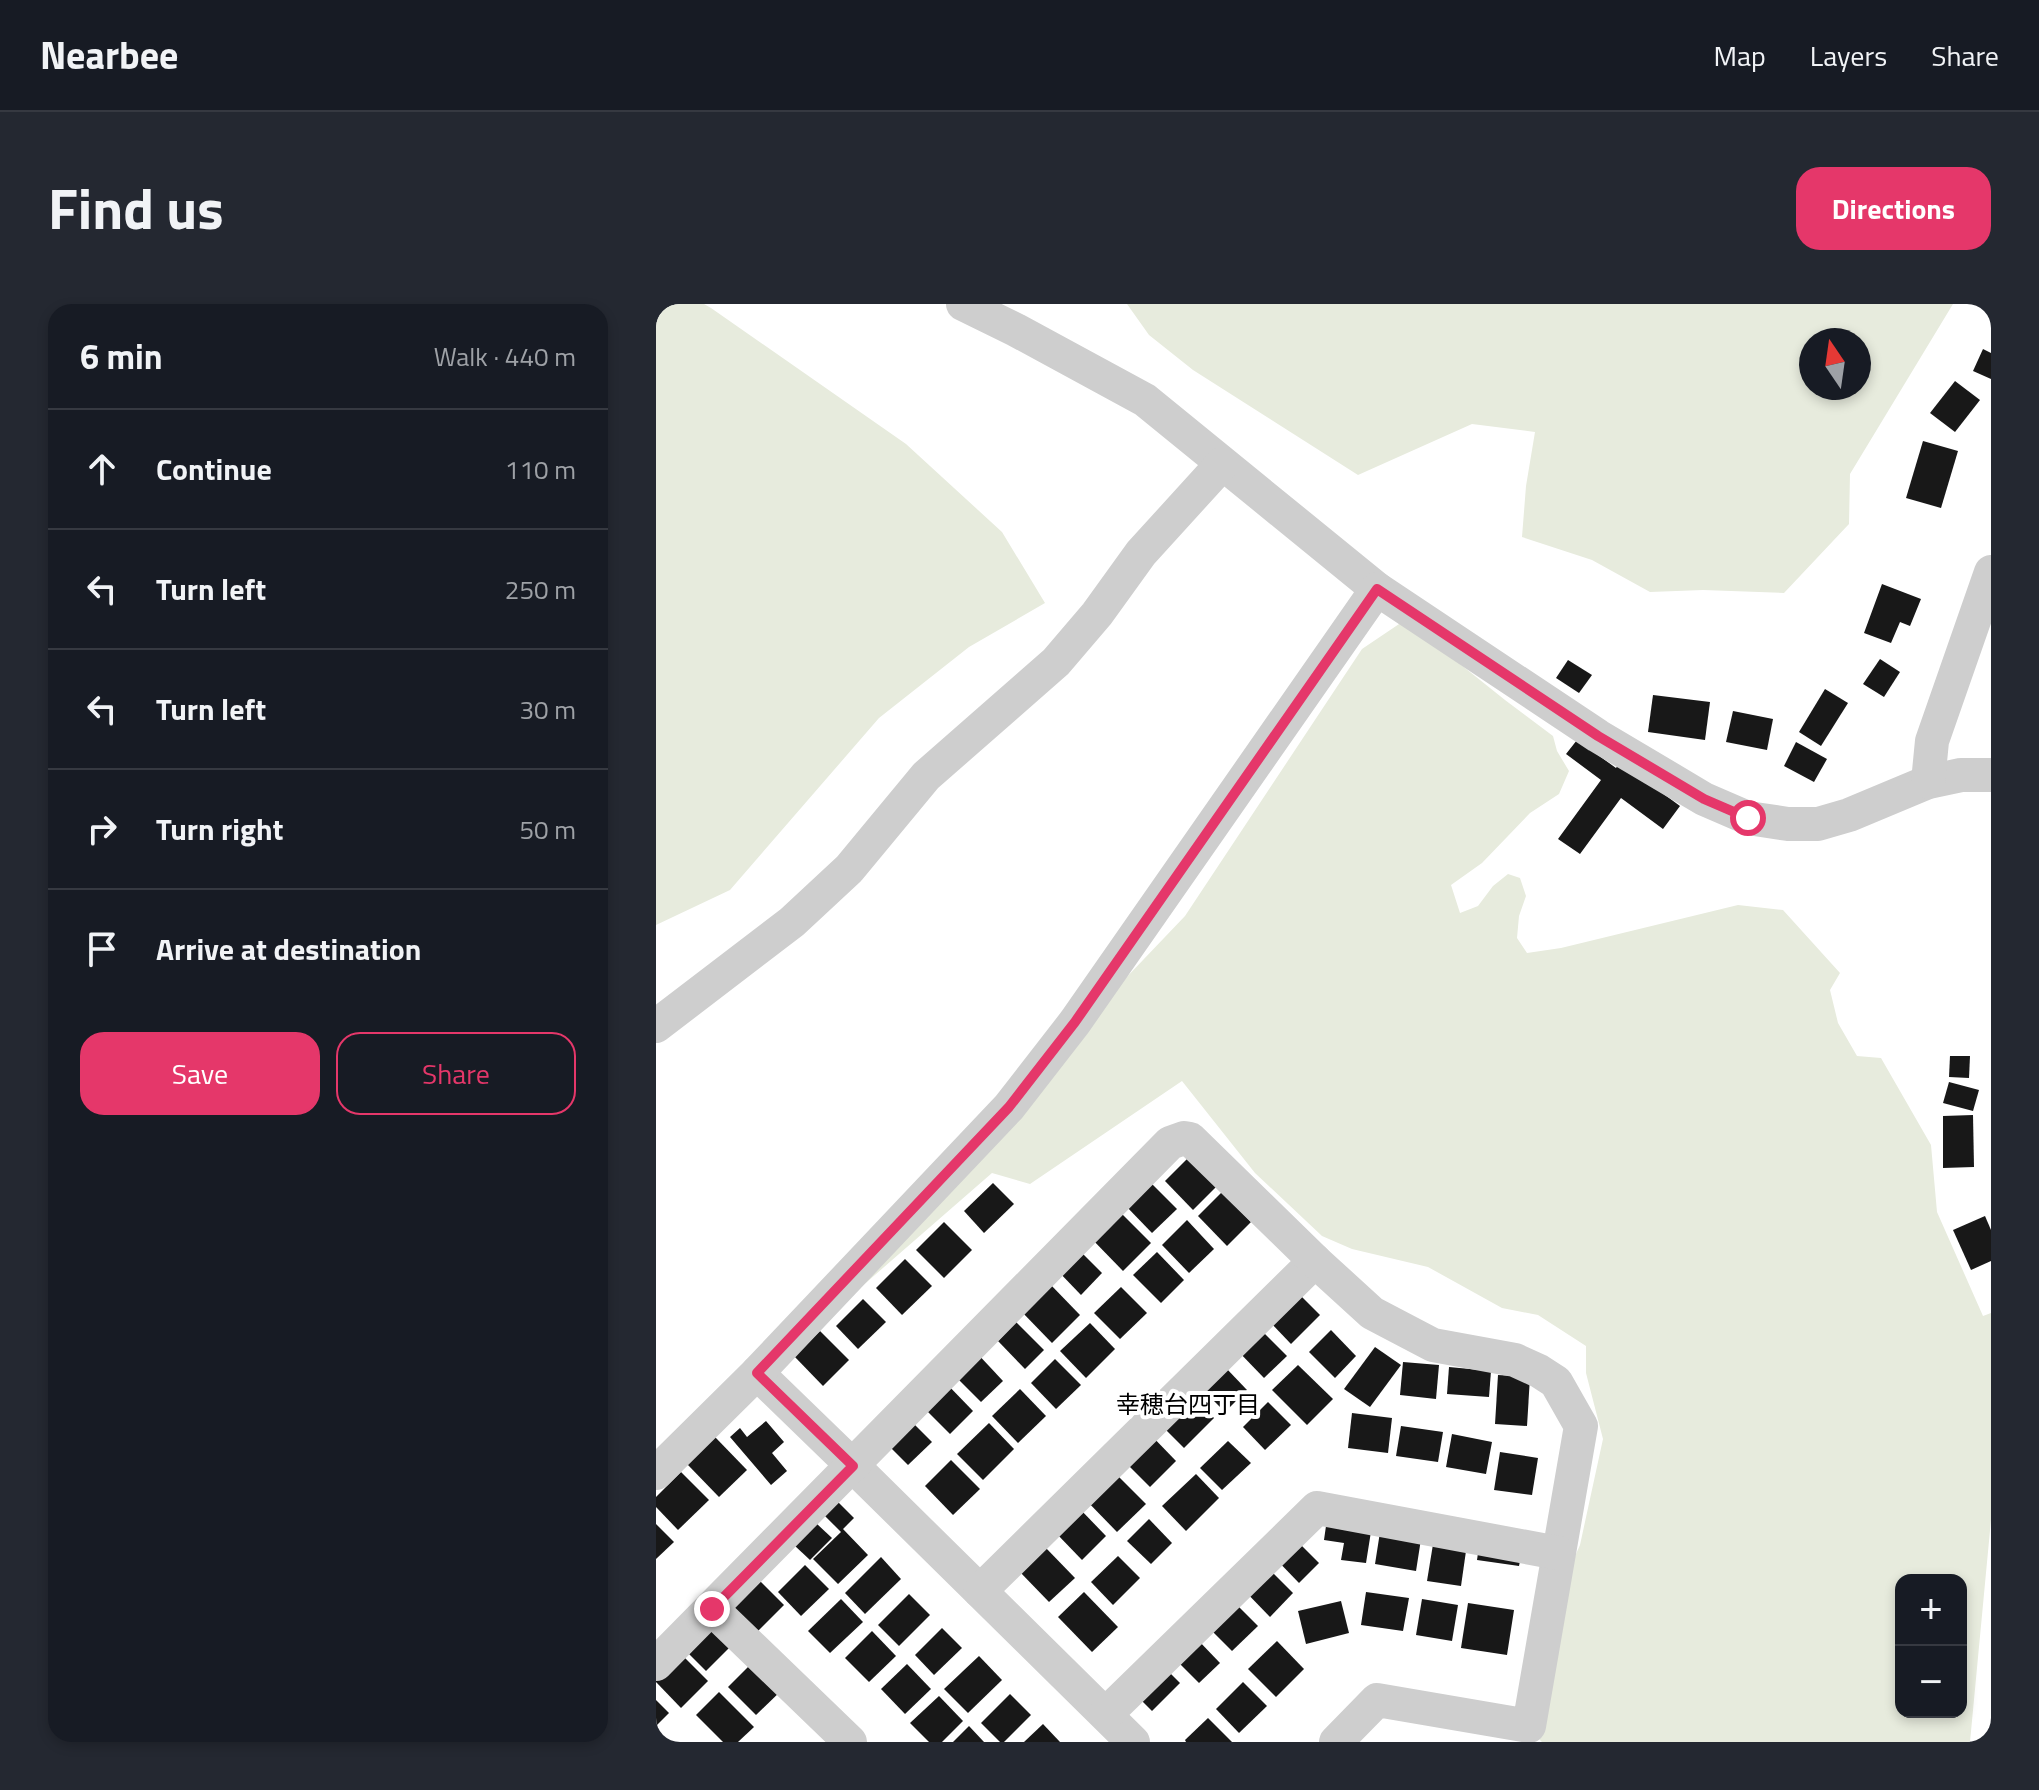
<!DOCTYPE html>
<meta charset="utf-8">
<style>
body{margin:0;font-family:"Titillium Web","Noto Sans JP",sans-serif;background:#242831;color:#f1f3f6}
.controls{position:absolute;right:24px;bottom:24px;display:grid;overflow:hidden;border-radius:16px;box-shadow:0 4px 12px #0003}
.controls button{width:72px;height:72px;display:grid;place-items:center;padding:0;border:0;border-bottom:2px solid #363941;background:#171b24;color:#f1f3f6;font:40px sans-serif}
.compass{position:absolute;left:1143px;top:24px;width:72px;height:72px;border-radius:50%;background:#171b24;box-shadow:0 4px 12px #0003;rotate:347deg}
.stop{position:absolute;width:24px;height:24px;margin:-18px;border:6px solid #e5376a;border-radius:50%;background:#fff}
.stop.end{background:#e5376a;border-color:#fff;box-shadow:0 2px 8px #0008}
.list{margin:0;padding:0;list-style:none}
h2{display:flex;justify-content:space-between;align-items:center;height:104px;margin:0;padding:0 32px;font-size:34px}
h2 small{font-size:26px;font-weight:400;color:#9ea1a6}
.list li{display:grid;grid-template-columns:52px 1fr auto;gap:24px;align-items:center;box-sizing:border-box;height:120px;padding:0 32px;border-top:2px solid #363941}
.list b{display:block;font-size:30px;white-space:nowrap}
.list em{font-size:26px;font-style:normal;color:#9ea1a6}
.actions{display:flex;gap:16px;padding:24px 32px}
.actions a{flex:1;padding:18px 0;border:2px solid #e5376a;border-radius:24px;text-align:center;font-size:28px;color:#e5376a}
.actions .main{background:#e5376a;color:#fff}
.icon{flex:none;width:44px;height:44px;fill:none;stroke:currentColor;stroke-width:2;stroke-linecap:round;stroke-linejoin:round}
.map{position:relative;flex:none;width:1335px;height:1438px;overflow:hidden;border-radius:24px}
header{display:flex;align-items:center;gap:48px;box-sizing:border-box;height:112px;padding:0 40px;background:#171b24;border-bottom:2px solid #363941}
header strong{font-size:38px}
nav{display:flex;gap:44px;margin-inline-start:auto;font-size:28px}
.intro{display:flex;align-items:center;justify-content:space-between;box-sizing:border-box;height:192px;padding:0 48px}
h1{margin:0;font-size:56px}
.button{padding:20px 36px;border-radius:24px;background:#e5376a;color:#fff;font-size:28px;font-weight:700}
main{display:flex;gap:48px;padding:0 48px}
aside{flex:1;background:#171b24;border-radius:24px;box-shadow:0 4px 12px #0003}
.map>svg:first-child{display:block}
.green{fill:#e7ebdd;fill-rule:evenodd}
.building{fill:#181818}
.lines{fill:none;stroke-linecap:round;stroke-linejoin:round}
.minor{stroke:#cecece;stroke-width:34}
.route{stroke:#e5376a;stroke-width:10}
.labels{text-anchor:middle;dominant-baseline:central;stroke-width:8;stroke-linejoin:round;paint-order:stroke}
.neighbourhood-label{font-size:24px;fill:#000;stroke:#fff}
</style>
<header>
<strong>Nearbee</strong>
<nav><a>Map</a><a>Layers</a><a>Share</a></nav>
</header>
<div class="intro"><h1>Find us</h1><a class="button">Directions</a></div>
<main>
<aside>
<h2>6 min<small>Walk · 440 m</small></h2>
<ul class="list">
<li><svg class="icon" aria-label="ahead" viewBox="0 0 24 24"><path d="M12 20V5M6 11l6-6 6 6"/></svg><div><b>Continue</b></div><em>110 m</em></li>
<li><svg class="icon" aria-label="left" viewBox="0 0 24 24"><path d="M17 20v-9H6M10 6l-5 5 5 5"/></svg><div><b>Turn left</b></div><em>250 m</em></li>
<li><svg class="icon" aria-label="left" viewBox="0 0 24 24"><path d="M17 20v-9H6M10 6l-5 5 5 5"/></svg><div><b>Turn left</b></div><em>30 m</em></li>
<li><svg class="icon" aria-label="right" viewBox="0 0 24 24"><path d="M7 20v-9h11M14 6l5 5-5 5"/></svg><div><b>Turn right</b></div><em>50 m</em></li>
<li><svg class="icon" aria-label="arrive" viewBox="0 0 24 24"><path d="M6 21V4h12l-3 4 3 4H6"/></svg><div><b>Arrive at destination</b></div></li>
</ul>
<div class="actions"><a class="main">Save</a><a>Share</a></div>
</aside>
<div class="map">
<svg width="1335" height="1438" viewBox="0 0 1335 1438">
<rect width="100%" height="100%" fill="#fff"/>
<g class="green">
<polygon points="0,0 48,0 55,4 250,140 346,228 389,299 313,343 223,414 74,586 0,621"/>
<path d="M 471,0 L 1297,0 L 1194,170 L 1193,220 L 1128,289 L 1047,286 L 994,288 L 936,256 L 866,233 L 870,182 L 879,128 L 816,120 L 702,171 L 537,66 L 493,31 ZM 1155,36 L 1203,36 L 1203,84 L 1155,84 Z"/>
<path d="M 749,316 L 849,396 L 897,432 L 901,447 L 913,467 L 903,490 L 874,509 L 826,559 L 795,581 L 804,609 L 822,602 L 837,582 L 852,570 L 864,574 L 870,592 L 863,612 L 861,634 L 871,649 L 905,644 L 1082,601 L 1127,606 L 1184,669 L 1174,686 L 1182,719 L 1201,752 L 1225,754 L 1275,841 L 1281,908 L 1327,1012 L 1335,1009 L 1335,1216 L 1314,1438 L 886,1438 L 881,1433 L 916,1259 L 924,1241 L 947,1135 L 930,1069 L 930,1042 L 882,1011 L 846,1004 L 772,963 L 696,945 L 666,932 L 599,869 L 526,777 L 374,880 L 336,869 L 173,1011 L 154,1005 L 529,612 L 706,345 ZM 1245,1276 L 1305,1276 L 1305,1408 L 1245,1408 Z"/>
</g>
<g class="building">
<polygon points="1327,45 1335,49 1335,75 1317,67"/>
<polygon points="1299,77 1324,96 1299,128 1274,109"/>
<polygon points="1267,137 1302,147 1285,204 1250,194"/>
<polygon points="1226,280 1265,295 1254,322 1244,318 1235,339 1208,329"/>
<polygon points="1224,355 1244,368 1228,393 1207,380"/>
<polygon points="912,356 936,371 923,389 900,374"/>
<polygon points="1169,385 1192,399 1165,442 1143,428"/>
<polygon points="997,391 1054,398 1049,436 992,428"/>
<polygon points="1077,407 1117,415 1111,446 1070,438"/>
<polygon points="921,436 960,464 964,458 1024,502 1007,525 965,494 924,550 902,535 945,476 910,450"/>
<polygon points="1140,438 1171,455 1158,478 1128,462"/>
<polygon points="1294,752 1314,752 1313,774 1293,773"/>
<polygon points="1293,778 1323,786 1317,807 1287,799"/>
<polygon points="1317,811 1318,863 1287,864 1287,812"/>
<polygon points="536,850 564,879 537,906 509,877"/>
<polygon points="492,876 521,905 496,929 468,900"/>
<polygon points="337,879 358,900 328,929 308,907"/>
<polygon points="566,888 595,918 571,942 542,912"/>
<polygon points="460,904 495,939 467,967 432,931"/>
<polygon points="1329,912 1335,926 1335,957 1315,966 1297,926"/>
<polygon points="531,916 558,945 533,969 506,941"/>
<polygon points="288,918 316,946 288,974 260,946"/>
<polygon points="421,944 446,969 425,991 400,965"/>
<polygon points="501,948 528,976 505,999 477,971"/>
<polygon points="249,955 276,982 246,1011 220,984"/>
<polygon points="392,978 424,1011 396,1039 364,1006"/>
<polygon points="465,983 491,1009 464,1035 438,1009"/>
<polygon points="641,988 664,1011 635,1040 612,1016"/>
<polygon points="207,995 230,1018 202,1045 180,1022"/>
<polygon points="360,1018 388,1046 369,1065 342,1037"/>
<polygon points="434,1019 459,1045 430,1074 404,1047"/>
<polygon points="601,1022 631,1052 608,1074 579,1044"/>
<polygon points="675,1026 700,1052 679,1074 653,1048"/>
<polygon points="164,1027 193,1056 167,1082 138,1052"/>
<polygon points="719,1043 745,1061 714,1103 688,1085"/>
<polygon points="319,1047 347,1077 325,1098 296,1069"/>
<polygon points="399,1055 425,1081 400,1105 375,1079"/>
<polygon points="747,1058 783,1061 780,1095 744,1091"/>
<polygon points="642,1061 677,1095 651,1121 616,1086"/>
<polygon points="793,1063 835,1067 833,1093 791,1090"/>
<polygon points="570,1064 591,1086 569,1108 547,1086"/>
<polygon points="842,1071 874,1073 871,1122 839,1120"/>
<polygon points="286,1075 317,1107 294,1130 262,1098"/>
<polygon points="364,1085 390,1112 362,1139 336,1112"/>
<polygon points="539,1095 558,1114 528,1144 509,1125"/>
<polygon points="612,1098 635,1121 609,1146 587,1123"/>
<polygon points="696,1109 736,1114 732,1149 692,1144"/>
<polygon points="250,1112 276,1138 252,1161 226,1135"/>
<polygon points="110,1117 128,1138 116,1149 131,1167 115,1181 74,1133 84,1124 91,1133"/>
<polygon points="333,1119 358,1145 327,1176 301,1150"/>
<polygon points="745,1122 787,1128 782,1158 740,1152"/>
<polygon points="490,1126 520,1157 494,1183 463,1152"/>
<polygon points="796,1130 836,1138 830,1170 790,1163"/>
<polygon points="59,1133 91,1166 63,1193 31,1160"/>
<polygon points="572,1137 595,1159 566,1186 544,1164"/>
<polygon points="844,1148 882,1154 876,1191 838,1186"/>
<polygon points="295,1156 324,1185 297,1211 269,1182"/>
<polygon points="454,1164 490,1200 461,1228 426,1192"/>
<polygon points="25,1168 53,1196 22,1226 0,1203 0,1193"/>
<polygon points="540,1170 563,1194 530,1227 506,1202"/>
<polygon points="180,1196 198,1214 187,1225 212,1251 182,1280 157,1255 185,1228 166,1209"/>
<polygon points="423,1204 450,1232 426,1256 399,1228"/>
<polygon points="672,1208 717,1215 710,1259 685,1256 688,1239 668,1236"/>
<polygon points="493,1215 516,1239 495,1260 471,1237"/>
<polygon points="160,1219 176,1234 154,1256 138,1241"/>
<polygon points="0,1220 18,1238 0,1255"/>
<polygon points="724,1228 765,1235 760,1267 719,1260"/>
<polygon points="779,1228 812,1233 805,1282 771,1277"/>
<polygon points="635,1231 663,1259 643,1279 615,1250"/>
<polygon points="824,1235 867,1242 863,1262 821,1256"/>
<polygon points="388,1242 419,1274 393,1298 363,1267"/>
<polygon points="462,1252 484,1274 457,1301 435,1278"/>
<polygon points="225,1253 245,1275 209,1310 189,1289"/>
<polygon points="606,1258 637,1289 614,1313 583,1281"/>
<polygon points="149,1261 173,1285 145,1312 122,1288"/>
<polygon points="103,1276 128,1301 97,1332 73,1307"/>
<polygon points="428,1288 462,1323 436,1348 402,1313"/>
<polygon points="710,1288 753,1294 747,1327 705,1321"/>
<polygon points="253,1290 274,1311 243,1342 222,1321"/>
<polygon points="573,1293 602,1322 576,1347 547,1318"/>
<polygon points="185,1295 207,1318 174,1349 152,1327"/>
<polygon points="766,1295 802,1301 796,1337 760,1331"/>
<polygon points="685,1297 693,1329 650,1340 642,1307"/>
<polygon points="812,1299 858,1306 851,1351 805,1344"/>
<polygon points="53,1314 79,1338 50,1367 25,1342"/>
<polygon points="286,1324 306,1344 278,1371 259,1351"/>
<polygon points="216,1327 240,1352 213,1378 189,1354"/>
<polygon points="540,1334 564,1359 543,1379 519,1355"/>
<polygon points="621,1337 648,1365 620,1393 592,1365"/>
<polygon points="19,1344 52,1377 25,1404 0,1378 0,1363"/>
<polygon points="323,1352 346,1376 312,1409 288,1385"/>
<polygon points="99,1356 128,1384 100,1411 72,1383"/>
<polygon points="504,1359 524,1379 496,1407 476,1387"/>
<polygon points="251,1360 275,1385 249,1410 225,1385"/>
<polygon points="587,1378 611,1402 583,1429 560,1405"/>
<polygon points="63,1388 98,1423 82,1438 67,1438 40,1411"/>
<polygon points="354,1390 375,1411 348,1438 344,1438 325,1419"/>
<polygon points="283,1392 307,1417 286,1438 273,1438 254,1419"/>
<polygon points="0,1396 13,1409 0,1422"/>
<polygon points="552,1414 576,1438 530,1438 529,1436"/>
<polygon points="387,1420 404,1438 368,1438"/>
<polygon points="313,1422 328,1438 297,1438"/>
</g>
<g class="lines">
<g class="minor">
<polyline points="307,0 360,26 489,96 721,285 942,432 1048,495 1092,514 1132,520 1162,520 1193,511 1272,478 1305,471 1335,471"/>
<polyline points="1272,478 1276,437 1335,268"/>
<polyline points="0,722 136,618 193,565 270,472 400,358 441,310 485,249 566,160"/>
<polyline points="101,1069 197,1162 477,1438"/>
<polyline points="0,1169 101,1069 353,803 419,718 721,285"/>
<polyline points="324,1287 659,957"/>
<polyline points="56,1305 194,1438"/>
<polyline points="0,1360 514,839 528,834 534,835 659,957 716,1009 777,1041 859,1056 883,1067 900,1078 925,1122 873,1422 721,1396 680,1438"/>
<polyline points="450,1410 661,1204 902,1249"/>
</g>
</g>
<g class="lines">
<polyline class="route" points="56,1305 197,1162 101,1069 353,803 419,718 721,285 942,432 1048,495 1092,514"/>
</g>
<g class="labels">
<g class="neighbourhood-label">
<text x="532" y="1100">幸穂台四丁目</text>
</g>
</g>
</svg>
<div class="controls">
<button>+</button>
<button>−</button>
</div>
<svg class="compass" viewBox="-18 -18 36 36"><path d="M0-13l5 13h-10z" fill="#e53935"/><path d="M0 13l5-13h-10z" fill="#9ea1a6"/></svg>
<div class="stop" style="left:1092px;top:514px"></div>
<div class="stop end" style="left:56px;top:1305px"></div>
</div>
</main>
